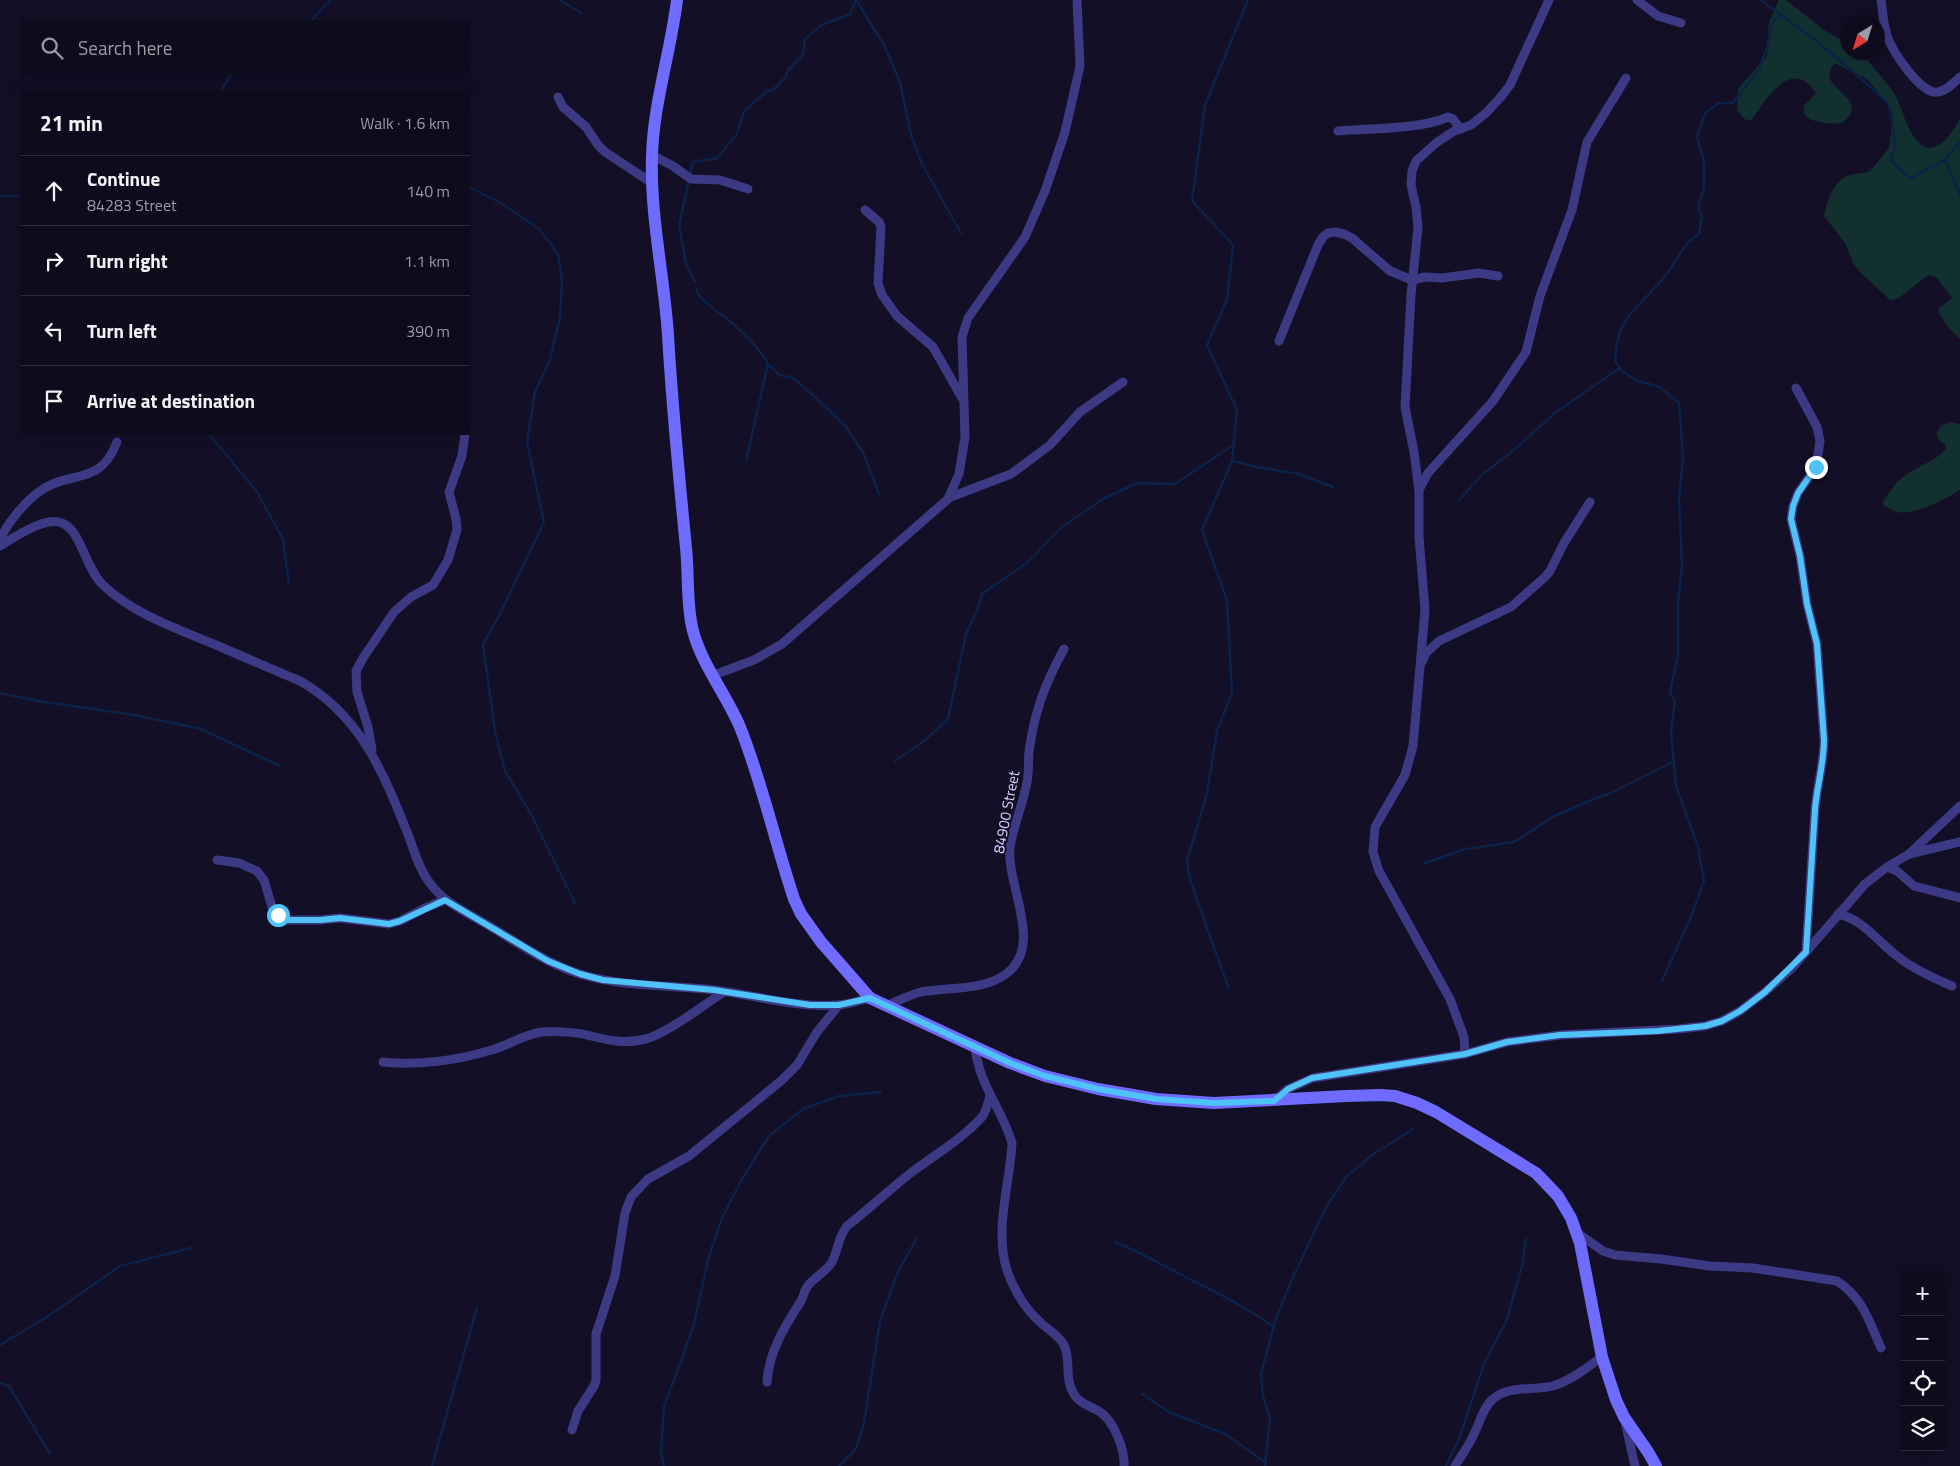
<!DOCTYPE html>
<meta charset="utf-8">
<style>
body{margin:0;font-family:"Titillium Web",sans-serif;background:#1c1929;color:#f1f3f6}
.controls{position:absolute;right:15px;bottom:15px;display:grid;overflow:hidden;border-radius:0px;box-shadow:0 5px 20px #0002}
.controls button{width:45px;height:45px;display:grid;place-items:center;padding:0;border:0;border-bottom:1px solid #2e2b3b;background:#0e0b1c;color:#f1f3f6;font:25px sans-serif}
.compass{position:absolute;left:1840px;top:15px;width:45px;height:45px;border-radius:50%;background:#0e0b1c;box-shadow:0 5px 20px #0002;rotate:218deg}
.stop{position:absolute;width:15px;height:15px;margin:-11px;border:4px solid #4fc3f7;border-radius:50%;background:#fff}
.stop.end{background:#4fc3f7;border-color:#fff;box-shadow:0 1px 5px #0008}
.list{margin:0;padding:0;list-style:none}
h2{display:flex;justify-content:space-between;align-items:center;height:65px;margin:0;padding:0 20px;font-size:21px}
h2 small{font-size:16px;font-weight:400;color:#9b9ba3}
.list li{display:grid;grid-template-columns:32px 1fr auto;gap:15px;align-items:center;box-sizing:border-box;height:70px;padding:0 20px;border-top:1px solid #2e2b3b}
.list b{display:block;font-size:19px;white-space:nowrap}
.list p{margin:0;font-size:16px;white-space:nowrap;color:#9b9ba3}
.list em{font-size:16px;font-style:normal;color:#9b9ba3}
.icon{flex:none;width:28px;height:28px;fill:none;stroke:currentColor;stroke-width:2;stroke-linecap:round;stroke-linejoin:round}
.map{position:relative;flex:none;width:1960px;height:1466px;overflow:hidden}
.search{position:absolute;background:#0e0b1c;box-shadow:0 5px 20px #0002;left:20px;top:20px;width:450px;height:55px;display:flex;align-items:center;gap:12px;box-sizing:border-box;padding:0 18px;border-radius:0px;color:#9b9ba3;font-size:19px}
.panel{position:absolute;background:#0e0b1c;box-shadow:0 5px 20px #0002;left:20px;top:90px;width:450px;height:345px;border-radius:0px}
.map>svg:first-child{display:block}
.green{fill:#12302f}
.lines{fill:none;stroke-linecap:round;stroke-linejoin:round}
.stream{stroke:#0c2248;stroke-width:2.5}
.street{stroke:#3d3a85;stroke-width:9}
.secondary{stroke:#6f6bff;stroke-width:12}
.route{stroke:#4fc3f7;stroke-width:6}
.labels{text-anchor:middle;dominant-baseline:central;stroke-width:4;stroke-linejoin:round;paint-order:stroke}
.street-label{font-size:15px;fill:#d9d4ff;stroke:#130f26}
</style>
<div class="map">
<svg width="1960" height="1466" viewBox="0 0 1960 1466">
<rect width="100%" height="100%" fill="#130f26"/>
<g class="green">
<path d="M 1779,0 L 1786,0 L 1824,30 L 1847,43 L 1848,52 L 1861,53 C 1872,66 1885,79 1895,95 C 1904,110 1913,160 1939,145 C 1947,140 1956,127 1960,118 L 1960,339 L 1948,327 L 1938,312 L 1939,308 L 1952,298 L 1937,278 L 1930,275 C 1918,280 1901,301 1890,300 L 1860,272 L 1853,263 L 1845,243 L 1824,216 C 1827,202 1833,182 1847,176 C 1854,173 1863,174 1870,171 L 1889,148 L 1893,114 L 1885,100 L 1867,79 L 1834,63 C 1831,69 1827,74 1831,81 C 1838,93 1862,103 1847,119 C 1841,125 1833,124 1825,123 C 1817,122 1810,120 1804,114 L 1804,106 L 1816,93 C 1791,55 1765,101 1751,121 L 1744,119 L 1737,110 L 1738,89 L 1767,56 L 1769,22 Z"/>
<path d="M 1949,422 L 1960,424 L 1960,490 C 1945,499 1911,518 1894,511 C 1890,510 1887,507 1883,505 L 1883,502 C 1889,493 1894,484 1903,477 C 1916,466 1935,462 1946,449 L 1945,444 L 1939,440 L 1936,434 L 1941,426 Z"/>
</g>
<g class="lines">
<g class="stream">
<polyline points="560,0 581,13"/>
<polyline points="856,0 884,45 900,82 911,135 922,164 961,233"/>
<polyline points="1761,0 1815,40 1858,76 1888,103 1892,119 1895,146 1891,161 1906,175 1911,178 1945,160 1960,142"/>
<polyline points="311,21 330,0"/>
<polyline points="221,91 231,74"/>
<polyline points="1945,160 1960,195"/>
<polyline points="690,176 693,162 717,158 737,134 744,111 765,93 774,89 785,78 789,69 803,55 805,39 822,25 850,14 856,0"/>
<polyline points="689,180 679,225 686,264 695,282"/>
<polyline points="469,187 501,203 539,229 558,254 562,280 560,317 550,360 535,392 527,442 544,522 499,616 483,644 495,731 505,771 531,814 575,903"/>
<polyline points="0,196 21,196"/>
<path d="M 696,288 C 698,301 723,314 732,323 C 745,335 760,348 768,364 L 746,461"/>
<polyline points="769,366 772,367 779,375 790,377 797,381 827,408 846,427 863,452 879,494"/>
<polyline points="209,434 257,492 283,539 289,584"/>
<polyline points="1232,461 1257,467 1299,474 1333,487"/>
<polyline points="1458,501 1483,474 1515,449 1556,412 1620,368"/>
<polyline points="0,693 38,701 134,715 201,729 280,766"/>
<polyline points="895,761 924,741 948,719 966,634 978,608 982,594 1028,562 1062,527 1103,499 1137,483 1175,484 1235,444"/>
<polyline points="1425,863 1466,849 1514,842 1554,816 1596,798 1609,794 1675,761"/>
<polyline points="1662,981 1691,917 1704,881 1698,847 1676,786 1671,731 1675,702 1670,692 1678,655 1678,602 1682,566 1679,498 1683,457 1679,403 1660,387 1638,381 1621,371 1615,360 1617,342 1622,327 1630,314 1665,277 1687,243 1699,234 1702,216 1699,210 1699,204 1704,188 1704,162 1697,136 1706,112 1719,103 1733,103 1758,71 1766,50 1772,23 1781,15"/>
<polyline points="1229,989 1190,880 1187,861 1207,793 1217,731 1232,693 1227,601 1202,530 1232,461 1237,410 1207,345 1227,299 1233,245 1192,201 1205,105 1248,0"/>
<path d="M 1115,1242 C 1138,1251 1158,1263 1180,1274 C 1213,1291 1243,1305 1274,1327"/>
<polyline points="0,1345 47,1317 120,1266 191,1248"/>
<polyline points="0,1383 9,1386 50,1454"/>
<polyline points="1142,1394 1169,1412 1225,1434 1265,1462"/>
<polyline points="432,1466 477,1308"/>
<polyline points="664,1466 661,1452 664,1406 679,1367 694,1324 709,1256 722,1218 742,1179 769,1136 803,1109 839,1096 881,1092"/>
<polyline points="839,1466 856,1449 864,1423 880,1321 898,1272 917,1238"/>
<polyline points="1265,1466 1270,1418 1263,1396 1261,1374 1275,1321 1290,1284 1325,1209 1346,1177 1372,1155 1413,1129"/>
<polyline points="1446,1466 1459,1439 1484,1364 1506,1322 1522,1266 1526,1239"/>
</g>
<g class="street">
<polyline points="1637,0 1658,16 1681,23"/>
<path d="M 1881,0 C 1883,12 1883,26 1888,38 C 1892,51 1922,96 1938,92 C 1946,91 1954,83 1960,77"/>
<polyline points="558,97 563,107 586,127 598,145 605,152 652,183"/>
<path d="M 1338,131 C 1371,128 1418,130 1448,117 L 1453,119 L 1461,129"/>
<polyline points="652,155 673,166 691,179 720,180 748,189"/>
<polyline points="865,210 879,222 881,227 878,283 882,295 897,316 933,347 962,398"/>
<polyline points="1279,341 1318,245 1323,237 1328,233 1335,232 1344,234 1352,238 1390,271 1412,280 1425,277 1442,278 1479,273 1498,276"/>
<path d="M 1796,388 L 1817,427 L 1820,441 L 1816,467 L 1798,493 L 1793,506 L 1791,519 L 1800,556 L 1807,604 L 1817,644 L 1824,740 C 1824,763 1817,786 1815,809 L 1806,952"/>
<polyline points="1419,490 1428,473 1493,401 1526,352 1540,296 1572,210 1587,142 1626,78"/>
<polyline points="948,498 1011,474 1050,445 1080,412 1123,382"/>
<path d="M 0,539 C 9,521 26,500 43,489 C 73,470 100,486 117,442"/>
<path d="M 0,546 C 15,537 45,516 62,523 C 81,530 85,568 103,585 C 133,614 178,629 216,645 C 244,657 271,669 300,681 C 357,713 382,768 405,827 C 413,845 417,866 429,882 C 443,902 466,912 486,924 C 517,942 548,965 583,975 C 625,987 670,985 714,990 C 755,995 795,1008 837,1005 C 848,1005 860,1000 870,998"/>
<polyline points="1422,662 1426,653 1439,641 1511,607 1545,577 1550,571 1564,543 1590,502"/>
<polyline points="714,675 754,660 782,644 948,499 959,474 965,437 962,337 968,318 1025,237 1045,191 1065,132 1080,66 1077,0"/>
<polyline points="372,750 368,727 357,692 356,671 363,658 394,612 411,597 433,585 448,560 457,530 456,519 449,492 462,456 465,434"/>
<polyline points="1909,854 1960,842"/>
<polyline points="217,860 239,863 257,871 264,880 272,907 278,915 286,920 320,920 340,918 389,924 400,921 425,908 445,900"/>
<polyline points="1887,867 1897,871 1914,886 1960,898"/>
<path d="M 1838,914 C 1864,920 1877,941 1897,956 C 1913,969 1933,978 1952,986"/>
<path d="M 886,1006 C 898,1001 909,995 921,992 C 948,987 983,991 1006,974 C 1045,946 1006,885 1010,848 C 1013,826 1023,805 1027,782 C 1029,773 1028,762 1029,752 C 1034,713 1045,683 1064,649"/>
<path d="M 975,1047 C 979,1086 1002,1108 1012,1143 C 1010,1183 995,1227 1006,1267 C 1013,1289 1025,1309 1042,1324 C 1050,1331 1059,1336 1064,1345 C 1072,1362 1063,1378 1075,1396 C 1082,1405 1091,1406 1100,1412 C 1114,1421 1125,1450 1124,1466"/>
<polyline points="1465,1054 1464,1037 1450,999 1379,871 1373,852 1375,827 1405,775 1413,746 1425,610 1419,537 1419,491 1414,452 1405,407 1411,295 1418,228 1416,207 1411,185 1412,171 1416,161 1436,143 1454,131 1471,125 1486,113 1500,98 1510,85 1549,0"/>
<path d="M 383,1062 C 419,1066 460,1060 495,1049 C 511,1044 525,1034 542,1032 C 554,1031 578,1032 591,1036 C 611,1041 625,1044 646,1039 C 668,1033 703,1005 724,992"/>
<polyline points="1274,1101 1288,1089 1313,1078 1465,1054 1507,1042 1560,1035 1679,1029 1705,1026 1722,1021 1740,1011 1765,992 1792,968 1865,884 1887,867 1909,854 1960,806"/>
<path d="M 1576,1232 L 1603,1251 L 1615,1255 L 1661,1259 L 1710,1266 L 1753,1268 L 1837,1281 C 1863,1298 1869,1321 1881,1348"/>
<path d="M 767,1382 C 769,1351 785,1326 801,1301 C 804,1296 804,1291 807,1287 C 814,1277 826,1272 832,1262 C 838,1250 838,1237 847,1226 C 869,1209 890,1189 912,1172 C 936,1154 962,1139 982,1117 C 987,1110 988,1103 990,1095"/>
<polyline points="1625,1422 1635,1466"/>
<polyline points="572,1430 578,1411 594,1386 596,1380 596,1334 615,1276 625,1213 631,1197 648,1179 689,1156 782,1080 797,1065 817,1032 839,1005"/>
<path d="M 1455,1466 C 1461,1456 1468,1447 1473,1436 C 1479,1425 1483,1407 1493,1399 C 1510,1384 1536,1392 1556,1385 C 1573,1379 1588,1367 1602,1357"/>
</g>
<path class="secondary" d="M 677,0 C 671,50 653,106 652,156 C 650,216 664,275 668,335 C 672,406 679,477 686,548 C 689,575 686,604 693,631 C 702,665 726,694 740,727 C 762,782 775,842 794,899 L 801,914 L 821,942 L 870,998 L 1010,1063 L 1045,1076 L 1098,1089 L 1156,1099 L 1214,1103 L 1346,1096 L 1381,1095 L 1395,1096 L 1417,1103 L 1436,1112 L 1536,1173 L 1558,1196 L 1571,1218 L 1580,1243 L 1602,1357 L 1616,1400 L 1624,1417 L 1648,1452 L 1656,1466"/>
</g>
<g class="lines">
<path class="route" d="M 278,915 L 286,920 L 320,920 L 340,918 L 389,924 L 400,921 L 445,900 L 548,961 L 580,974 L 603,980 L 714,990 L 810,1005 L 839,1005 L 870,998 L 1010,1063 L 1045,1076 L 1098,1089 L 1156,1099 L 1214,1103 L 1274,1101 L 1288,1089 L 1312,1078 L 1465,1054 L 1507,1042 L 1560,1035 L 1658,1031 L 1705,1026 L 1722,1021 L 1740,1011 L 1765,992 L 1806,952 L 1815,809 C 1817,786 1824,763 1824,740 L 1817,644 L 1807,604 L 1800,556 L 1791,519 L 1793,506 L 1798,493 L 1816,467"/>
</g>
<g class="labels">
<g class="street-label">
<text transform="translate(1006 812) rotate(-79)">84900 Street</text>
</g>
</g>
</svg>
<div class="controls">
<button>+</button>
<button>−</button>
<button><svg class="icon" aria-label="locate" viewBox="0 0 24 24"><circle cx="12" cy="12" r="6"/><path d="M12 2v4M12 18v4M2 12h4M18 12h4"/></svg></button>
<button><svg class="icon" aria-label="layers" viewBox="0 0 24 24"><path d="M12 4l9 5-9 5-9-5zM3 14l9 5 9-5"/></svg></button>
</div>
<svg class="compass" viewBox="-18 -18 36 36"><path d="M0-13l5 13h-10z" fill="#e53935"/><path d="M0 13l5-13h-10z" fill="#9b9ba3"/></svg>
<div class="stop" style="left:278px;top:915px"></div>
<div class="stop end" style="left:1816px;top:467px"></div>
<div class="search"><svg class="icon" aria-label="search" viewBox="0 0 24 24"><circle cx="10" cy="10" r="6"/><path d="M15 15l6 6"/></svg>Search here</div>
<section class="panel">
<h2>21 min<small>Walk · 1.6 km</small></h2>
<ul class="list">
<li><svg class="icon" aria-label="ahead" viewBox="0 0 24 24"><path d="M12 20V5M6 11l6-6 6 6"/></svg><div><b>Continue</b><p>84283 Street</p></div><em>140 m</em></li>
<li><svg class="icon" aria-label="right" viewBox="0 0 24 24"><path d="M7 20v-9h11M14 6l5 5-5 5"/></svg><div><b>Turn right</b></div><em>1.1 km</em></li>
<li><svg class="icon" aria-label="left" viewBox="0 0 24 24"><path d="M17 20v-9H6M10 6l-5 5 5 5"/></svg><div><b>Turn left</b></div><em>390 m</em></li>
<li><svg class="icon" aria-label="arrive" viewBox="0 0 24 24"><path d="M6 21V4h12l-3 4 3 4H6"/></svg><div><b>Arrive at destination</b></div></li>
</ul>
</section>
</div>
